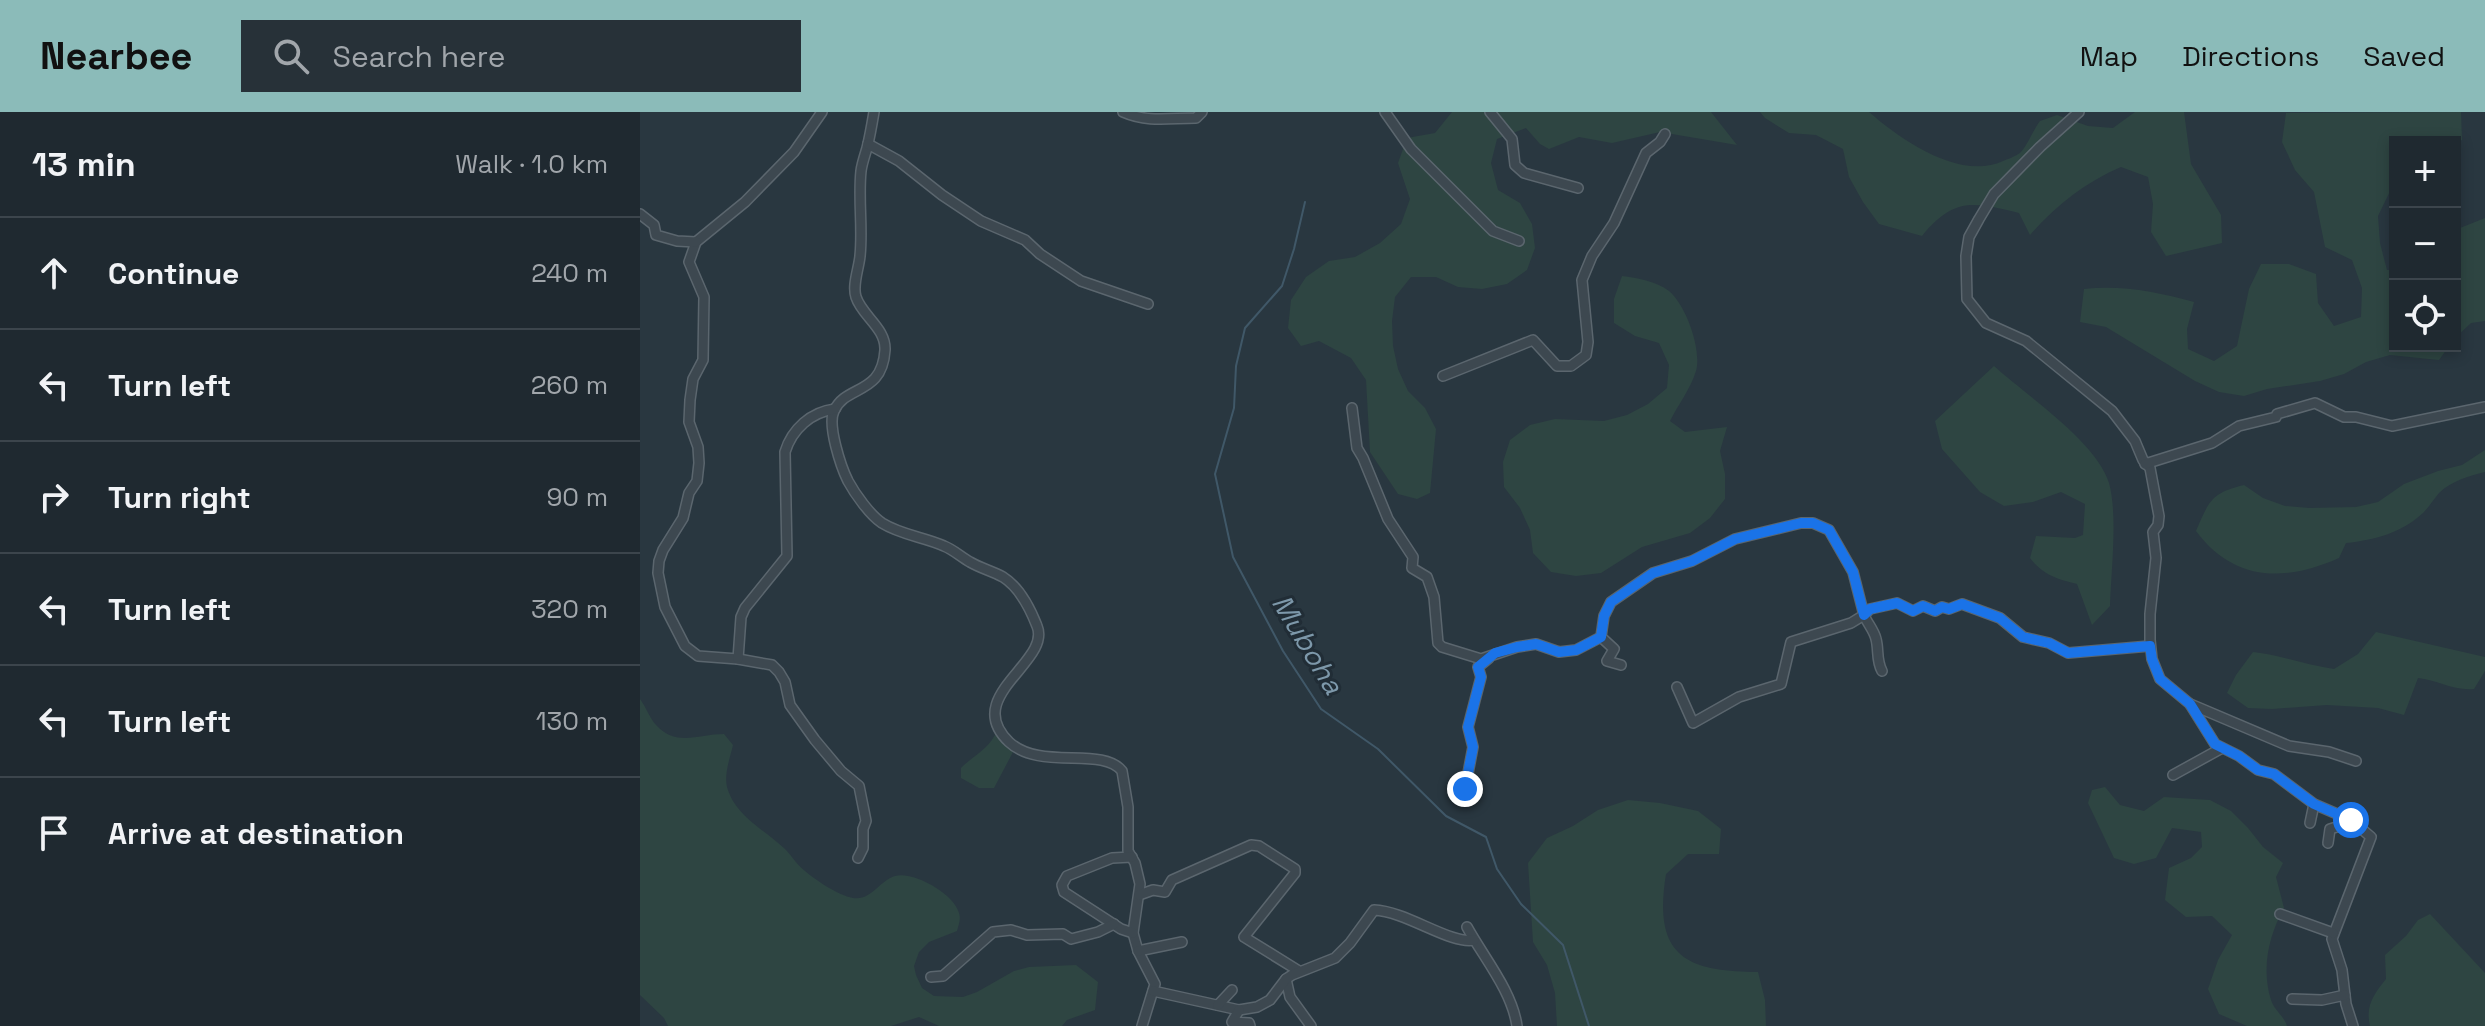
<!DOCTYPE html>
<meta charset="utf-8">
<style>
body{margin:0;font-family:"Space Grotesk",sans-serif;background:#273138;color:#f1f3f6}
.controls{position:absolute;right:24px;top:24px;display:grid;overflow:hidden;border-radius:0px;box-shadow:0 4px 12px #0003}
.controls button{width:72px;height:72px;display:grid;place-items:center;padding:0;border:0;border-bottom:2px solid #3c454c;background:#1f2930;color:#f1f3f6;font:40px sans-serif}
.stop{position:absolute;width:24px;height:24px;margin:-18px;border:6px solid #1a73e8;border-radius:50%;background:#fff}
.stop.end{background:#1a73e8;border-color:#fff;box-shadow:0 2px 8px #0008}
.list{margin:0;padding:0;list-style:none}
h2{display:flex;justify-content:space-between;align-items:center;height:104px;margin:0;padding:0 32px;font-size:34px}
h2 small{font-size:26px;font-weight:400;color:#a1a6ab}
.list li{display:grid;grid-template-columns:52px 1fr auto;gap:24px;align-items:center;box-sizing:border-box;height:112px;padding:0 32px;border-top:2px solid #3c454c}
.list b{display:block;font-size:30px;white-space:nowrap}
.list em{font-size:26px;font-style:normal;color:#a1a6ab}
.icon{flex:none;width:44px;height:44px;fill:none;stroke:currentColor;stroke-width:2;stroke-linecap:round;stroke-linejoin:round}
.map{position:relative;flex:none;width:1845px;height:914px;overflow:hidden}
header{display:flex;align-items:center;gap:48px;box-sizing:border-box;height:112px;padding:0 40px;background:#8bbbb9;color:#111}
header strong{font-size:38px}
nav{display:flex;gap:44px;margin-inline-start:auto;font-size:28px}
.search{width:560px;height:72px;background:#273138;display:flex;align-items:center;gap:20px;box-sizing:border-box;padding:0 28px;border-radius:0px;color:#a1a6ab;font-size:30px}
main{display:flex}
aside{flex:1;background:#1f2930}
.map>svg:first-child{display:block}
.green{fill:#2e4542}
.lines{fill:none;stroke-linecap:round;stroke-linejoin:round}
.stream{stroke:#405868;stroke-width:2}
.street-casing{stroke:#5b666e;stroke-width:12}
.street{stroke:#3d4850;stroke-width:9}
.route{stroke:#1a73e8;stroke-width:10}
.labels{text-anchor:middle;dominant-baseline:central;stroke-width:6;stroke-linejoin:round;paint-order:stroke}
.water-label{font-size:28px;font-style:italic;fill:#7d98aa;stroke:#212d36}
</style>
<header>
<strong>Nearbee</strong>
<div class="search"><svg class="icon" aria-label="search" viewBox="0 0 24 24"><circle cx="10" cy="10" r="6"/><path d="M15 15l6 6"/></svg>Search here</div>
<nav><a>Map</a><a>Directions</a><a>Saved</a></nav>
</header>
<main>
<aside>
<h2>13 min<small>Walk · 1.0 km</small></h2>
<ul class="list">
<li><svg class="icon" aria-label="ahead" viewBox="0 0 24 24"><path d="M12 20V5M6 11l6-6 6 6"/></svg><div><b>Continue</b></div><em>240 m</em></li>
<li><svg class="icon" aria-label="left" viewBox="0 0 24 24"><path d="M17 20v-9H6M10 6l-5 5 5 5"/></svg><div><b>Turn left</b></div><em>260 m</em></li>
<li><svg class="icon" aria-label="right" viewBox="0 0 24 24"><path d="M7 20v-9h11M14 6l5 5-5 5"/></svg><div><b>Turn right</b></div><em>90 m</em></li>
<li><svg class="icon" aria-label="left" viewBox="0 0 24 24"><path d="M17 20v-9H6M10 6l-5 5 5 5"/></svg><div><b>Turn left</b></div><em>320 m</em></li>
<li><svg class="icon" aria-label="left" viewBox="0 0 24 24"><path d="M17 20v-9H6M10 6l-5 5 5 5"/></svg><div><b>Turn left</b></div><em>130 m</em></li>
<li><svg class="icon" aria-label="arrive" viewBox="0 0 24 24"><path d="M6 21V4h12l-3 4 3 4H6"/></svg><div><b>Arrive at destination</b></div></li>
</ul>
</aside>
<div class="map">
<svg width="1845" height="914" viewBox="0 0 1845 914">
<rect width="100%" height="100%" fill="#293740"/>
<g class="green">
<polygon points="812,0 1071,0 1097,33 1020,20 972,31 939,25 909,37 900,32 886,16 857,27 851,51 858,78 880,91 892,112 895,136 887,158 867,172 842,177 818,175 796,165 771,165 755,185 752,209 753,234 758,257 768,279 785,296 796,317 790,381 777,387 758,382 730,340 726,268 711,246 679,229 661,234 648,216 651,188 666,165 689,149 715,145 740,131 761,112 770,87 758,51 767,26 795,21"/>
<path d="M 1120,0 L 1229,0 C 1261,28 1320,69 1363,49 C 1368,47 1376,44 1380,41 C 1388,33 1393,18 1400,9 L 1417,3 L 1448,14 L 1473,16 L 1495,0 L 1544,0 L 1551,52 L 1581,103 L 1582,131 L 1526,144 L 1511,120 L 1513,92 L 1508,65 L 1481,55 C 1446,70 1415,94 1390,123 L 1379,101 C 1333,90 1314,85 1282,124 L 1239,112 L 1223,90 L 1209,65 L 1203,37 L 1176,23 L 1149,21 L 1125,6 Z"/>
<path d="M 1821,0 L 1822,28 L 1815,31 L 1755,30 L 1755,69 L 1738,104 L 1740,131 L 1747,158 L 1755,158 L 1755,234 L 1809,234 L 1799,248 L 1750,243 L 1726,250 L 1704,262 L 1680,269 L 1627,277 L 1604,284 L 1579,280 L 1555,269 L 1466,215 L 1440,210 L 1444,177 C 1482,173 1517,180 1554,190 L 1547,217 L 1548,237 L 1574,249 L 1597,234 L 1609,177 L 1621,152 L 1649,152 L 1676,162 L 1678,191 L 1694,214 L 1721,205 L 1722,176 L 1712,148 L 1685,135 L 1674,80 L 1655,58 L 1642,30 L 1646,1 Z"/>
<polygon points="1845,106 1845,209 1831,211 1815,226 1815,120 1820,116"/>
<path d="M 982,164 C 997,166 1016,169 1029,179 C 1046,193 1062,238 1056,259 C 1051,276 1038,293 1030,309 L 1045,320 L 1087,315 L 1080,339 L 1085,362 L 1085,387 L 1070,406 L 1050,421 L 1002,435 L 961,461 L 936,464 L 911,460 L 893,441 L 890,418 L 880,396 L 864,375 L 863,350 L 870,328 L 890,313 L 915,307 L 964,309 L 987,303 L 1008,292 L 1027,276 L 1029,253 L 1019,231 L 995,224 L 974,211 L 974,187 Z"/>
<path d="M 1354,254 C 1386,283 1457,330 1469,371 C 1478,403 1471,460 1470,494 L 1452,513 L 1437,472 C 1417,467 1403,463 1390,446 L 1396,424 L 1435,426 L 1443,423 L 1445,392 L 1421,380 L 1393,390 L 1364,394 L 1340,380 L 1302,337 L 1295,309 Z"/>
<path d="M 1845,338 L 1845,360 C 1829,364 1811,369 1799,381 C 1793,388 1789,395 1783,401 C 1761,421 1735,428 1706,431 L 1699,446 C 1645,470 1594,470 1556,419 C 1569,389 1571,381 1604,373 L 1623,386 L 1645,394 L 1669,396 L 1716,395 L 1738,390 L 1764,372 L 1798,359 L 1822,353 Z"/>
<path d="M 1736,520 L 1845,545 L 1845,559 L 1834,577 C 1814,579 1797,568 1778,566 L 1764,603 L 1738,596 L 1687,593 L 1632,597 L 1608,596 L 1587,581 L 1596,563 L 1613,540 C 1641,543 1666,553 1694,557 L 1718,542 Z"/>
<path d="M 0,587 C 6,595 10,607 17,614 C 37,635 59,622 84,622 L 93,633 C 90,646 84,662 87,675 C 95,704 125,718 145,737 C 152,744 157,753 165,759 C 177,769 198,783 213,786 C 231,789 239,769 255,764 C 274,759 314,782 319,801 C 321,807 319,812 317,819 L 289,830 L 279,840 L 274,854 L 276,863 L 282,876 L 294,884 L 323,885 L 337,880 L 374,859 L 389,855 L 436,853 L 458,870 L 455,898 L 427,908 L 422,914 L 299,914 L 279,905 L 251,914 L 28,914 L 24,906 L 0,883 Z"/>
<path d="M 355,623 L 373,640 L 354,676 L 339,676 L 321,666 L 321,656 C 334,643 346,639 355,623 Z"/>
<path d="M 1465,675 L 1480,693 L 1504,699 L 1524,685 L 1570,688 L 1591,699 L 1608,716 L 1623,735 L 1643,751 L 1636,765 L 1644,796 C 1629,823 1621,856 1631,888 C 1634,898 1644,904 1647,914 L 1607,914 L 1579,902 L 1568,877 L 1578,848 L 1592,823 L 1572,804 L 1546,805 L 1525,788 L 1529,756 L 1551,746 L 1562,735 L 1561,720 L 1532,716 L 1516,746 L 1494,752 L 1474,746 L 1448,691 L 1452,678 Z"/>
<path d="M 988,688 L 1020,691 L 1058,699 L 1081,717 L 1079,742 L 1048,742 L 1026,762 C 1013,842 1043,860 1118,860 L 1125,888 L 1126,914 L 917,914 L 915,881 L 907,853 L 893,830 L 888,751 L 907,726 L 933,714 L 958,698 Z"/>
<path d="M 1790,802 L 1845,861 L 1845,914 L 1730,914 C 1725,894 1734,882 1746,867 L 1745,843 L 1766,824 L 1778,808 Z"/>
</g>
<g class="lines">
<polyline class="stream" points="665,90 654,137 642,174 605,216 596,254 594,296 575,362 593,445 643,539 681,597 738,637 806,704 846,725 857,757 881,792 923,833 949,914"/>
<defs>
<g id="street">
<polyline points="182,0 154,40 105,90 56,130 49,150 64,185 63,248 53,267 50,288 49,310 58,335 59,351 57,369 49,381 43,406 23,438 19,449 18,461 25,495 45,534 58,544 98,547 132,553 139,560 145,570 150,593 175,628 201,659 219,674 226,709 223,717 223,736 218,746"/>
<path d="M 234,0 C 232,12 230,24 227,36 C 225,43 222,51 221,59 C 218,87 223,116 220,144 C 219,156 212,173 216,185 C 222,204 246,216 245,238 C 242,284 206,272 194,299 C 187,313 201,355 208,369 C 215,382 230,403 242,411 C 261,423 284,425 304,434 C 314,438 321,445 330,450 C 340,456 352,459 363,465 C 379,475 390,496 397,514 C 412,550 321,584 369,630 C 400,659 462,634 482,659 L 488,695 L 488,739 L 495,751 L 500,772 L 493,821 L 498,839 L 515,872 L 502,914"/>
<path d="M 483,0 C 508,11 530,6 556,6 L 562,0"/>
<polyline points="745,0 771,37 853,119 879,129"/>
<polyline points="850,0 872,27 875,53 884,61 938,76"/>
<polyline points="1439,0 1400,35 1354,82 1339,107 1329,125 1326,144 1327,187 1346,211 1386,229 1472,299 1495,329 1503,348 1510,356 1519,404 1518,413 1513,420 1516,446 1510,502 1510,528 1512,547 1520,567 1550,592 1575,632 1599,644 1618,658 1634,662 1674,692 1711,708 1731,725 1692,827 1702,858 1706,892 1713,914"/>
<polyline points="228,32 259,49 302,83 341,109 385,128 400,142 441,169 508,192"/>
<polyline points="0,102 14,113 16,123 37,129 56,130"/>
<polyline points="803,264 893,228 917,254 931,254 946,243 948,230 942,168 952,144 974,111 1006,41 1020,30 1025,22"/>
<polyline points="712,296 717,336 723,346 748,407 773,445 772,456 787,465 794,485 798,531 802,535 841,547 877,535 896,532 919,540 936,538 961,525"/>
<polyline points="1505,352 1572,331 1599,314 1636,305 1637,302 1675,291 1704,305 1716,305 1752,314 1845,295"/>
<path d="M 98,547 L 101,505 L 105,496 L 147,444 L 145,340 C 152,317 171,300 195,297"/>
<polyline points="981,553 967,549 974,537 961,525 964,504 971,490 1013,461 1052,449 1095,427 1161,411 1173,411 1189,418 1213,460 1224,503 1230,497 1257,491 1273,499 1283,494 1295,499 1302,495 1309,497 1322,492 1360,506 1383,525 1409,531 1428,541 1510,534"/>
<path d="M 1037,575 L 1053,611 L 1099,585 L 1141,572 L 1151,530 L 1211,511 L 1224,503 C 1227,511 1234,518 1236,527 C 1239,538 1236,548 1242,559"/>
<polyline points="1550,592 1649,634 1689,640 1716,649"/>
<polyline points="1533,663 1582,636"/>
<polyline points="825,677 833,635 828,615 841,565 838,555 849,546"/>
<polyline points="1670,711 1674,692"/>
<polyline points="1688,731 1690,717 1713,710"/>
<polyline points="492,745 472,746 427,764 422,773 424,780 481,817 493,821"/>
<polyline points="499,783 513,778 525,780 532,768 611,733 619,734 655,757 655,761 604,825 659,859"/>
<polyline points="1640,802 1693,821"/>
<path d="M 827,815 C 844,846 872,879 877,914"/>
<polyline points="498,839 542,830"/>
<polyline points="291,865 303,864 353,820 371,818 387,823 423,822 431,827 458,820 474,812"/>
<polyline points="646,867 650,885 671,914"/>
<path d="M 513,879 L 599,898 L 617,895 L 630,888 L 646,867 L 652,863 L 695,846 L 710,831 L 734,798 C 766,799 811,833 834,828"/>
<polyline points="1652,887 1682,888 1705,883"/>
<polyline points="578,893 592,878"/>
<polyline points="599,898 592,910 609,911 610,914"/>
</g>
</defs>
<use href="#street" class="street-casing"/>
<use href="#street" class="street"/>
</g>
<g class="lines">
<polyline class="route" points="825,677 833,635 828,615 841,565 838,555 855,541 877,535 896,532 919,540 936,538 961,525 964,504 971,490 1013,461 1052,449 1095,427 1161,411 1173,411 1189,418 1213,460 1224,503 1230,497 1257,491 1273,499 1283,494 1295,499 1302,495 1309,497 1322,492 1360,506 1383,525 1409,531 1428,541 1510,534 1512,547 1520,567 1550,592 1575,632 1599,644 1618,658 1634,662 1674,692 1711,708"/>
</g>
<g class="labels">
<g class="water-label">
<text transform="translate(668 532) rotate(59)">Muboha</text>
</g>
</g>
</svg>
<div class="controls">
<button>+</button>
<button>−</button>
<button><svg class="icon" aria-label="locate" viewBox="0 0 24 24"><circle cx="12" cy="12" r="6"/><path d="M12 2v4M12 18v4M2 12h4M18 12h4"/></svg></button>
</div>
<div class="stop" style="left:1711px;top:708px"></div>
<div class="stop end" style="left:825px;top:677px"></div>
</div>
</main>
